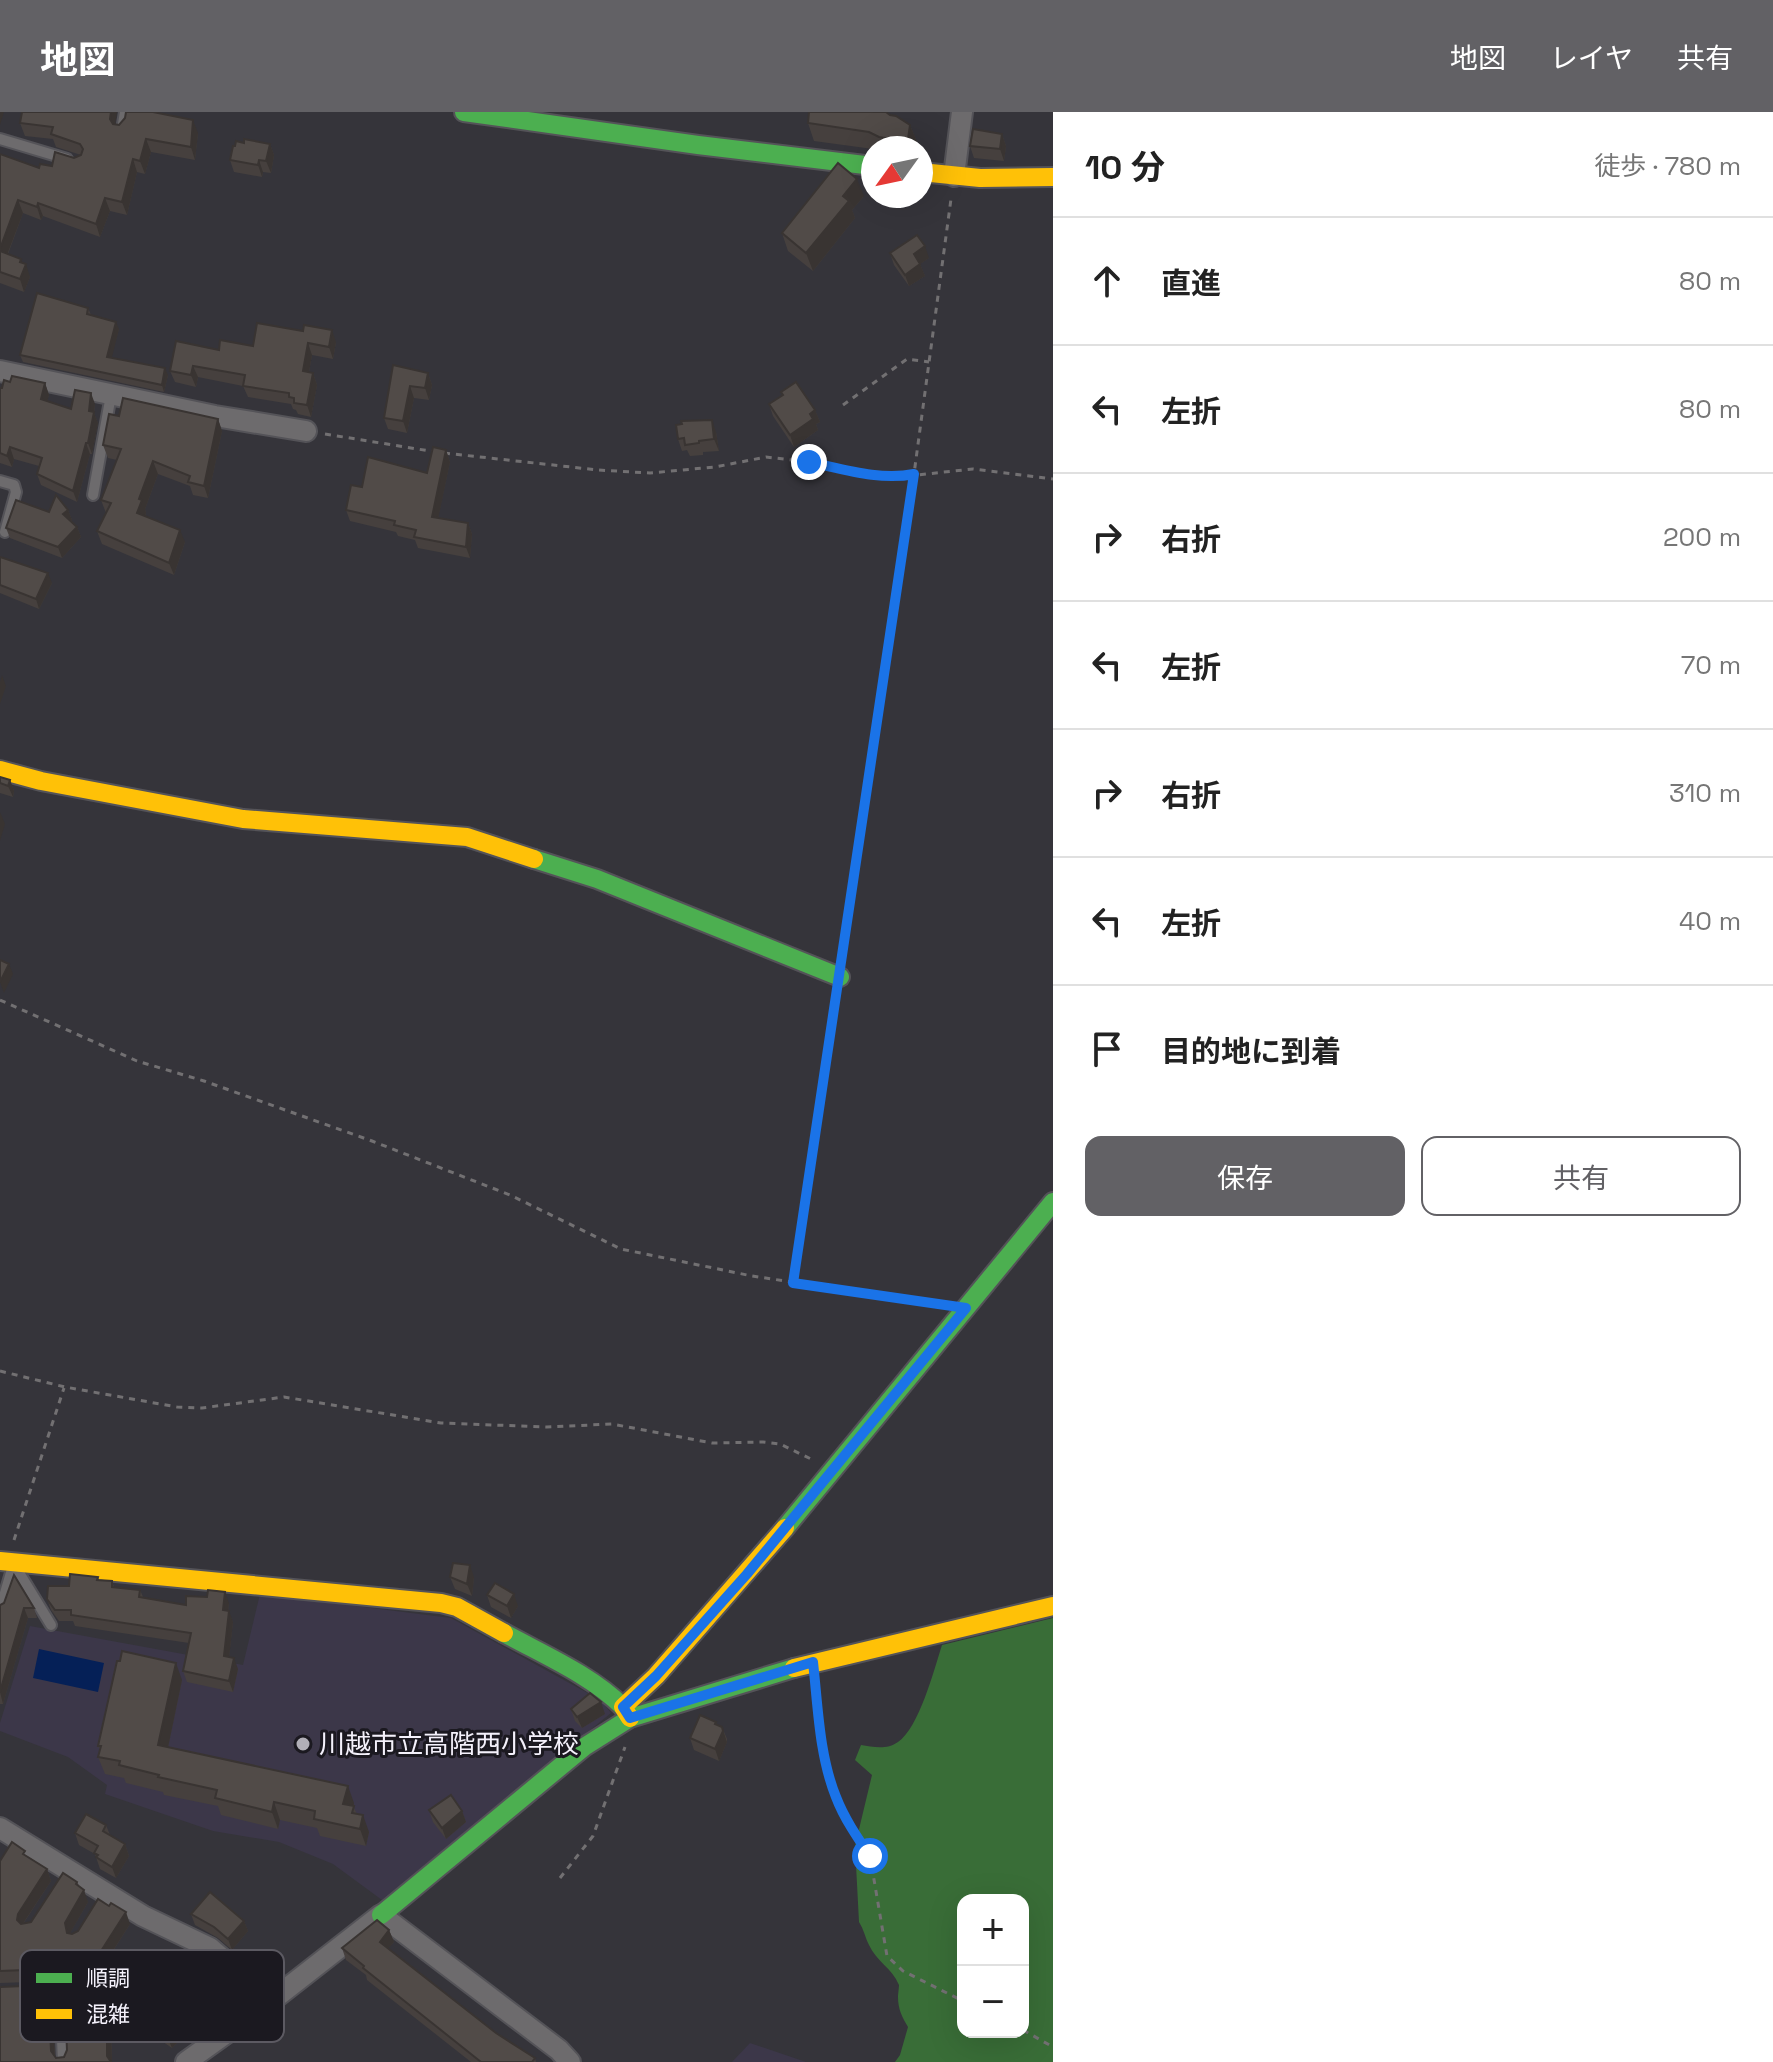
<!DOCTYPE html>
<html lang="ja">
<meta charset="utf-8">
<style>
body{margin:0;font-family:"Space Grotesk","Noto Sans JP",sans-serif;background:#f2f2f2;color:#222}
.controls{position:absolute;right:24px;bottom:24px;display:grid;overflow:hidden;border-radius:16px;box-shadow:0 8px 32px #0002}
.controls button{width:72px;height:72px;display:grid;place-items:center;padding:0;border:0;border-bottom:2px solid #e0e0e0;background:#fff;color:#222;font:40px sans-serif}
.compass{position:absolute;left:861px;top:24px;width:72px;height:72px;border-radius:50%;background:#fff;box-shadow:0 8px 32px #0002;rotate:237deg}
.stop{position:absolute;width:24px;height:24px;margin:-18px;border:6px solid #1a73e8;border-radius:50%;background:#fff}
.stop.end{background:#1a73e8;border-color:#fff;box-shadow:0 2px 8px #0008}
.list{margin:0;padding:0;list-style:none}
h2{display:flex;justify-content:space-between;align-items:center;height:104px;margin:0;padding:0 32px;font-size:34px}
h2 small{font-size:26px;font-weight:400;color:#767676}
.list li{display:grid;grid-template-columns:52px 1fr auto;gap:24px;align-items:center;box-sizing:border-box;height:128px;padding:0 32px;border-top:2px solid #e0e0e0}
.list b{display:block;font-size:30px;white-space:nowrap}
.list em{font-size:26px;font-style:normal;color:#767676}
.actions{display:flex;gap:16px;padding:24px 32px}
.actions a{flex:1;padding:18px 0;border:2px solid #626165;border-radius:16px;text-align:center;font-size:28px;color:#626165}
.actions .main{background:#626165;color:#fff}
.icon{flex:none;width:44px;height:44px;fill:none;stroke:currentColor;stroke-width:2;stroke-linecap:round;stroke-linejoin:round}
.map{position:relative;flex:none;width:1053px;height:1950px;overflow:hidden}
header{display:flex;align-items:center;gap:48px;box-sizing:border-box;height:112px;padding:0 40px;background:#626165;color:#fff}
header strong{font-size:38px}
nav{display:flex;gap:44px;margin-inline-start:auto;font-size:28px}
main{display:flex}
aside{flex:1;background:#fff}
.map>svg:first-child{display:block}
.built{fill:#3c3749}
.forest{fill:#396d37;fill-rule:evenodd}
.water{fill:#052057}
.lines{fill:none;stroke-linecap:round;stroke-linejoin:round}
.lane-casing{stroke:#545358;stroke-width:14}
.street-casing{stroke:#545358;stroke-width:24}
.fast-casing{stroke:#545358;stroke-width:22}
.slow-casing{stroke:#545358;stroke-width:22}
.path{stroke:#727072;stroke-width:3;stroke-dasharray:6 6;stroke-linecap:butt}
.lane{stroke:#6d6b6d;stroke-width:10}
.street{stroke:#6d6b6d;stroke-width:20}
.fast{stroke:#4caf50;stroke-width:18}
.slow{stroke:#ffc107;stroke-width:18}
.wall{fill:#46403e}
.shaded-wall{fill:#393432}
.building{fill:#514b48;stroke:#393432;stroke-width:2}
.route{stroke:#1a73e8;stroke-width:10}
.poi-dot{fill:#b1afb7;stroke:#1b1920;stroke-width:3}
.labels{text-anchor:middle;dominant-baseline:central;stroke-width:6;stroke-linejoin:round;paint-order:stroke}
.poi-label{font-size:26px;fill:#f4f1fb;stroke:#1b1920;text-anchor:start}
.key{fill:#1b1920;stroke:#5c5a62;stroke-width:2}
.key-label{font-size:22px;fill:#f4f1fb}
</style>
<header>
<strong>地図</strong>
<nav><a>地図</a><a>レイヤ</a><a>共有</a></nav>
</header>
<main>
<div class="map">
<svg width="1053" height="1950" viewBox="0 0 1053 1950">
<rect width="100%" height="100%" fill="#35343a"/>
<g class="built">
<polygon points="260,1482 451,1506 602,1589 611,1601 382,1788 333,1752 279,1730 213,1719 105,1682 107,1673 68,1645 0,1619 0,1611 30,1514 243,1553"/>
<polygon points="750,1931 806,1950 732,1950"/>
</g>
<path class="forest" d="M 1053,1506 L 1053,1950 L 895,1950 L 900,1943 L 908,1915 C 902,1905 898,1897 898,1885 C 898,1883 899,1875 899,1873 C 892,1856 876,1849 869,1833 C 865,1825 864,1818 859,1810 L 855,1734 L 872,1663 L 855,1648 L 861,1633 C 873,1635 887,1638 898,1630 C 919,1616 934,1558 942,1533 ZM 963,1788 L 1023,1788 L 1023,1920 L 963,1920 Z"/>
<polygon class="water" points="39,1537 104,1551 98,1580 33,1566"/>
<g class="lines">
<defs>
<g id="lane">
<polyline points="122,18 125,0"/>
<polyline points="0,27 67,47"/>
<polyline points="0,369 14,373 16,380 5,420"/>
<polyline points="93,383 111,283"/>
<polyline points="15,1454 51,1513"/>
<polyline points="0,1498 13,1454"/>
<polyline points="37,1878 56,1877 60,1880 63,1950"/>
</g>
<g id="street">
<polyline points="954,64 962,0"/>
<polyline points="0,259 215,304 306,319"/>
<polyline points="0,1716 143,1804 210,1836 271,1889"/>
<polyline points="186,1950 271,1889 381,1803 559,1938 570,1950"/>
</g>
<g id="fast">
<polyline points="464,0 698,33 873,54"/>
<polyline points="534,747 597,767 840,865"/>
<polyline points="785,1416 1053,1090"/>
<path d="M 504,1521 C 544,1543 591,1563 623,1595"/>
<polyline points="381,1803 584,1635 630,1606 794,1556"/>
</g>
<g id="slow">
<polyline points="921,60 980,66 1053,65"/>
<polyline points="0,658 41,669 243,707 467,725 534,747"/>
<polyline points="0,1449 441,1491 457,1495 504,1521"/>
<polyline points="794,1556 1053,1494"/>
<polyline points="630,1606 623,1595 656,1564 785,1416"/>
</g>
</defs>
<use href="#lane" class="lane-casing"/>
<use href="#street" class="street-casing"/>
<use href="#fast" class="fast-casing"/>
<use href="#slow" class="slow-casing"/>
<g class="path">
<polyline points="843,293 907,247 929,250"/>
<polyline points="325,322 436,340"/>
<polyline points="444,341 598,358 650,361 715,355 766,345 809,350 881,364 898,365 973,357 1053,367"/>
<polyline points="843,843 914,362 951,87"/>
<polyline points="0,888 137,949 204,969 372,1029 510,1083 621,1137 752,1164 938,1192"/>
<polyline points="793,1171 837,886"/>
<polyline points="0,1259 65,1275 177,1295 202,1296 284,1285 441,1311 547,1315 612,1312 712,1331 763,1330 780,1332 811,1347"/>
<polyline points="14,1428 64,1276"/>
<polyline points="816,1574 822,1632 835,1683 850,1715 870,1744 887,1844 903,1859 963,1889"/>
<polyline points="560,1766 593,1724 625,1635"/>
<polyline points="1023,1918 1053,1935"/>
</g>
<use href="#lane" class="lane"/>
<use href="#street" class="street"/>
<use href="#fast" class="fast"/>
<use href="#slow" class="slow"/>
</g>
<g class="wall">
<polygon points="890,3 910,13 917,30 916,36 873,37 814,29 808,11"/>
<polygon points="20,11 115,12 198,21 195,48 151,40 145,62 137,60 127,103 110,99 100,125 43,104 41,108 23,101 8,142 22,151 30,165 24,180 0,171 0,42 39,56 52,54 81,43 56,35 53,27 25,24"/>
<polygon points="1002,22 1006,34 1004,49 974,46 970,34"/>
<polygon points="244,31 270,32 274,43 271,61 263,60 262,65 234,60 230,48 235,34"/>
<polygon points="864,84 852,98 855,106 813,159 788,139 782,121"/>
<polygon points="890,141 929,146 920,152 925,164 909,174 894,153"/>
<polygon points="88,196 91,203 119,217 111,246 168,263 164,280 23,250 20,243"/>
<polygon points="336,230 333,247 312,243 309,260 313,261 317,273 311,305 298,302 296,298 293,297 291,292 248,285 243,274 198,265 196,275 175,270 170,259 219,238 253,234"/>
<polygon points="393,253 428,261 432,273 429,288 414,286 407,321 388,317 384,306"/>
<polygon points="10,270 45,271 49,283 47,289 71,297 95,292 94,301 98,311 92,342 90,342 77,390 41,373 37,362 39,354 14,347 12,355 0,351 0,276 2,276"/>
<polygon points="769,292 815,298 820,310 816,312 818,318 794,335 773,304"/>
<polygon points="119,304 218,307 222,319 208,386 193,383 190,374 158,362 145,397 146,401 145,404 185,430 174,463 102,432 97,419 106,401 101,388 117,348 108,346 103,333"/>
<polygon points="716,320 719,339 703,340 703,343 690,344 687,338 682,339 678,327"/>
<polygon points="446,338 450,350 438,406 468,411 472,422 470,446 418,436 415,428 398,424 396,420 350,409 346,398 362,375 427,361"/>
<polygon points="68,398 72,408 71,409 77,415 81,425 62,446 10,426 6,416 49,400"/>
<polygon points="0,445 52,471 39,497 0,481"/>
<polygon points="0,665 10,668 14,679 13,685 0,681"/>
<polygon points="98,1465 99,1468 112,1469 114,1475 140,1478 143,1485 186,1493 229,1491 228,1499 233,1510 229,1545 238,1557 233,1580 187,1570 183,1559 189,1531 75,1514 73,1509 59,1509 51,1498 47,1487 69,1474"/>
<polygon points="450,1465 474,1465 472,1484 455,1477"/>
<polygon points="487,1483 518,1494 511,1506 491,1495"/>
<polygon points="0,1493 34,1496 37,1506 28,1506 3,1592 0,1592"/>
<polygon points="182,1568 168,1635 354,1691 353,1694 357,1702 369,1720 366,1734 320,1724 317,1716 280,1708 278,1717 221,1703 218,1694 164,1683 163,1680 126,1671 124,1666 105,1662 98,1645 100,1638 98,1634"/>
<polygon points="571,1597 605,1602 582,1616 575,1609"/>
<polygon points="716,1610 717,1613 722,1615 727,1627 727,1630 719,1649 694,1638 690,1626"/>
<polygon points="429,1698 462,1699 466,1710 446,1727 433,1710"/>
<polygon points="106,1713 110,1723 125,1732 129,1744 116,1766 100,1757 95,1742 79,1733 75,1721"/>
<polygon points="27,1744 47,1757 51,1769 23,1812 31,1810 77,1770 88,1790 70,1821 72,1822 130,1812 94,1869 104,1887 104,1905 111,1917 112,1950 0,1950 48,1873 52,1885 55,1944 56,1946 64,1945 67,1938 64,1873 56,1869 0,1871 0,1749"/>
<polygon points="191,1802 244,1809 248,1819 232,1838 218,1826 195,1813"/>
<polygon points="389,1818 394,1830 388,1836 496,1921 535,1946 536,1950 471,1950 367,1868 366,1863 346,1848 342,1836"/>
<polygon points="199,1882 242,1891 235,1899 196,1926 188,1919 172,1936 153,1923 149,1912"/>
</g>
<g class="shaded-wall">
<polygon points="0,0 4,0 0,13"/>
<polygon points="111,0 117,0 114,20 110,7"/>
<polygon points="193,8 198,21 195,48 191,35"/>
<polygon points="910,13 917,30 916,36 908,36 905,29"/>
<polygon points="1002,22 1006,34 1004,49 1000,37"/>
<polygon points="146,27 151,40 145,62 140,49"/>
<polygon points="270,32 274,43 271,61 266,49"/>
<polygon points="133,47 137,60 127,103 122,90"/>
<polygon points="259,48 263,60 262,65 258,53"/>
<polygon points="857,67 864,84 852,98 855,106 813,159 806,141 843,84"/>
<polygon points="105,86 110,99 100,125 96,112"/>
<polygon points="18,88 23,101 4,151 0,137"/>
<polygon points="38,91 43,104 41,108 37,95"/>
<polygon points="925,134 929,146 920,152 925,164 909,174 905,163 914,142"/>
<polygon points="21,147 24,156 26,152 30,165 24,180 20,167 20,150"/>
<polygon points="116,210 119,217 110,253 107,245"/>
<polygon points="332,218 336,230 333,247 329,235"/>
<polygon points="308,231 312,243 307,271 303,259"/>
<polygon points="193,254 198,265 196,275 191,263"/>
<polygon points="165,256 168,263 164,280 162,273"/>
<polygon points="313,261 317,273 311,305 307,293"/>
<polygon points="428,261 432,273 429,288 425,276"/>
<polygon points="45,271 49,283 45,298 41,287"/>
<polygon points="410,274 414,286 407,321 403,309"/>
<polygon points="91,281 95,292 94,301 98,311 92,342 88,331 89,299"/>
<polygon points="815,298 820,310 816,312 818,318 794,335 790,323"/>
<polygon points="218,307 222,319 208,386 204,374"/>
<polygon points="712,308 716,320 719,339 714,327"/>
<polygon points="86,331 90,342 77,390 73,379"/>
<polygon points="10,335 14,347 12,355 7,344"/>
<polygon points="446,338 450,350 436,417 432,405"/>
<polygon points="153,349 158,362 145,397 146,401 142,414 137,401 139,387"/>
<polygon points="68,398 72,408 67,412 63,402"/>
<polygon points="468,411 472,422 470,446 466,435"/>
<polygon points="77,415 81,425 62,446 58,435"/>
<polygon points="180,418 185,430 174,463 169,451"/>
<polygon points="48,461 52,471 39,497 36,487"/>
<polygon points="2,563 6,574 0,592 0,570"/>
<polygon points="10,668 14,679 13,685 8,674"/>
<polygon points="0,700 5,712 0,729"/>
<polygon points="9,852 13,862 4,881 0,870"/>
<polygon points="470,1453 474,1465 472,1484 467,1472"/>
<polygon points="225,1480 229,1491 227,1509 223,1498"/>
<polygon points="514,1482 518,1494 511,1506 507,1494"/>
<polygon points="24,1496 28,1506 3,1592 0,1580"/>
<polygon points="229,1499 233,1510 228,1555 224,1544"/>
<polygon points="234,1546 238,1557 233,1580 229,1569"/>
<polygon points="176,1551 182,1568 165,1650 158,1633"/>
<polygon points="601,1590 605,1602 582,1616 577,1605"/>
<polygon points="722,1615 727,1630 719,1649 715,1637"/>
<polygon points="348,1674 354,1691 350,1710 343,1692"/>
<polygon points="274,1690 280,1708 278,1717 272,1700"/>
<polygon points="462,1699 466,1710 446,1727 442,1716"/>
<polygon points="363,1703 369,1720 366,1734 360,1717"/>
<polygon points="125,1732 129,1744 116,1766 112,1755"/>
<polygon points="47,1757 51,1769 22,1813 17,1808 18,1802"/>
<polygon points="84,1778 88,1790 69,1823 71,1832 65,1811"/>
<polygon points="126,1800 130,1812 91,1873 87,1861"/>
<polygon points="244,1809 248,1819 232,1838 228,1827"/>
<polygon points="389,1818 394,1830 384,1841 380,1830"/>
<polygon points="48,1873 52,1885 55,1950 51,1939"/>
<polygon points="99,1876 104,1887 105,1915 100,1903"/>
<polygon points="238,1879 242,1891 235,1899 196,1926 192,1915"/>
<polygon points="107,1906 111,1917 112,1950 107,1944"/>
<polygon points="183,1907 188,1919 172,1936 167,1924"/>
</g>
<g class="building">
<polygon points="22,0 111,0 110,7 113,12 119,13 125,6 126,0 153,0 193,8 191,35 146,27 140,49 133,47 122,90 105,86 96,112 38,91 37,95 18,88 0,137 0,42 39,56 40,52 52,54 55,40 74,46 81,43 83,37 80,32 51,22 53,15 20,11"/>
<polygon points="809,0 886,0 890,3 896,4 910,13 908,27 905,29 879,25 869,20 808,11"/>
<polygon points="973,17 1002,22 1000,37 970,34"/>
<polygon points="244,27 270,32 266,49 259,48 258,53 230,48 233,34 235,34 236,29 244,31"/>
<polygon points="838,51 857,67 843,84 849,89 806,141 782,121"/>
<polygon points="917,123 925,134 914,142 920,152 905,163 890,141"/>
<polygon points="0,139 21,147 20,150 26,152 20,167 0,160"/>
<polygon points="37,181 88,196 87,202 116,210 107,245 165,256 162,273 20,243"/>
<polygon points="257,211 303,219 304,213 332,218 329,235 308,231 303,259 313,261 307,293 294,291 294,286 289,285 289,281 243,274 245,263 193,254 191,263 170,259 176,229 219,238 220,228 253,234"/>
<polygon points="393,253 428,261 425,276 410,274 403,309 384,306"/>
<polygon points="12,264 45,271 41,287 71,297 75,278 91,281 89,299 94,300 88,331 86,331 73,379 37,362 42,346 10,335 7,344 0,341 0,276 2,276 4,268 10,270"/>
<polygon points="796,270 815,298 810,302 813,307 790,323 769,292 783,283 781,280"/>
<polygon points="123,286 218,307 204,374 188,370 190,364 153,349 139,387 142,388 137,401 180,418 169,451 97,419 111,391 101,388 121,337 103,333 109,302 119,304"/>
<polygon points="712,308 714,327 699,329 699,331 685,333 684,326 678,327 676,313 682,312 681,309"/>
<polygon points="433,335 446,338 432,405 468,411 466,435 414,425 416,418 394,413 395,409 346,398 351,373 362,375 368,345 427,361"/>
<polygon points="56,383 68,398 63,402 77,415 58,435 6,416 16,388 49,400"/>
<polygon points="0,445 48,461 36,487 0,473"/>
<polygon points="0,665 10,668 8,674 0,671"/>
<polygon points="0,848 9,852 0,870"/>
<polygon points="453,1451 470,1453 467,1472 450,1465"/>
<polygon points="70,1462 98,1465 97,1468 112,1469 112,1475 140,1478 139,1485 186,1493 186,1484 207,1485 208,1478 225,1480 223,1498 229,1499 224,1544 234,1546 229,1569 183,1559 191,1521 71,1503 71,1498 55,1498 47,1487 48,1474 69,1474"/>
<polygon points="14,1463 34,1496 24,1496 0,1580 0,1493 4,1491"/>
<polygon points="495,1471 514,1482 507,1494 487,1483"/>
<polygon points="122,1539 176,1551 158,1633 348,1674 343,1692 354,1694 352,1701 363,1703 360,1717 314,1707 315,1699 274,1690 272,1700 215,1686 217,1678 158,1665 159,1663 119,1653 120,1649 98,1645 101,1634 98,1634 117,1549 120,1549"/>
<polygon points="590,1581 601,1590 577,1605 571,1597"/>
<polygon points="700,1603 716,1610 715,1612 722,1615 723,1619 715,1637 690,1626"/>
<polygon points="451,1683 462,1699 442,1716 429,1698"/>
<polygon points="86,1702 106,1713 103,1719 125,1732 112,1755 96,1745 98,1743 94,1741 98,1734 75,1721"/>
<polygon points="12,1730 25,1739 23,1742 47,1757 18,1802 17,1808 21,1812 31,1810 63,1761 77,1770 76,1772 84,1778 65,1811 67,1821 72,1822 78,1819 98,1787 109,1794 111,1791 126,1800 87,1861 99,1876 100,1903 107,1906 107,1944 111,1950 0,1950 0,1875 48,1873 51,1939 56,1946 64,1945 67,1938 64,1868 61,1862 51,1857 0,1859 0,1749"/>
<polygon points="210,1780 244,1809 228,1827 214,1815 191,1802"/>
<polygon points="377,1808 389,1818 380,1830 496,1921 535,1946 532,1950 481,1950 363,1856 364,1854 342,1836"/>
</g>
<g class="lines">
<path class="route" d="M 809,350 C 843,357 880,369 914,362 L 793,1171 L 966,1196 L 747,1462 L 656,1564 L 623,1595 L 630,1606 L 813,1550 C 818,1594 819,1643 836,1685 C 844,1706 857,1725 870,1744"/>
</g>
<circle class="poi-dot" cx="303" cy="1632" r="8"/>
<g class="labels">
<g class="poi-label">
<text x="319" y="1632">川越市立高階西小学校</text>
</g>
</g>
<rect x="20" y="1838" width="264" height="92" rx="12" class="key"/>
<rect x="36" y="1861" width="36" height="10" fill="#4caf50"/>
<rect x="36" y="1897" width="36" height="10" fill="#ffc107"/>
<g class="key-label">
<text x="86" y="1874">順調</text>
<text x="86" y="1910">混雑</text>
</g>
</svg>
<div class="controls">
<button>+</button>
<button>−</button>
</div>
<svg class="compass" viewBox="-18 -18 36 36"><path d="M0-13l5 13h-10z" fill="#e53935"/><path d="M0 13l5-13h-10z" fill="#767676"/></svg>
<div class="stop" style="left:870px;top:1744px"></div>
<div class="stop end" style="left:809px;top:350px"></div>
</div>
<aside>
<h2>10 分<small>徒歩 · 780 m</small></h2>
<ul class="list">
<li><svg class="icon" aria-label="ahead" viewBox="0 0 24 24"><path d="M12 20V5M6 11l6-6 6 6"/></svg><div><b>直進</b></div><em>80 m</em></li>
<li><svg class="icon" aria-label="left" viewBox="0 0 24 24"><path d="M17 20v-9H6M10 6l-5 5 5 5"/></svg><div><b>左折</b></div><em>80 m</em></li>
<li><svg class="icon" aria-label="right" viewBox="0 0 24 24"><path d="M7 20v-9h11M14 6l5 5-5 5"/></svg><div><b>右折</b></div><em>200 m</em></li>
<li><svg class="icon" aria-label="left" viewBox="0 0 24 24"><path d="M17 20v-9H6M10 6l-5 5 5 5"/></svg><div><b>左折</b></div><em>70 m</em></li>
<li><svg class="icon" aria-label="right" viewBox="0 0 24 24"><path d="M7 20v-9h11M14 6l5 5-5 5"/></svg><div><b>右折</b></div><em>310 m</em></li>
<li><svg class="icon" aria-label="left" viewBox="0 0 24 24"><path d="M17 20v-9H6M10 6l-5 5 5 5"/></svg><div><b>左折</b></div><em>40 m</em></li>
<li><svg class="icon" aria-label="arrive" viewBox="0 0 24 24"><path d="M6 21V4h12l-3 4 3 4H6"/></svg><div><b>目的地に到着</b></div></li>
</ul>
<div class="actions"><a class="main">保存</a><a>共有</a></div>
</aside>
</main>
